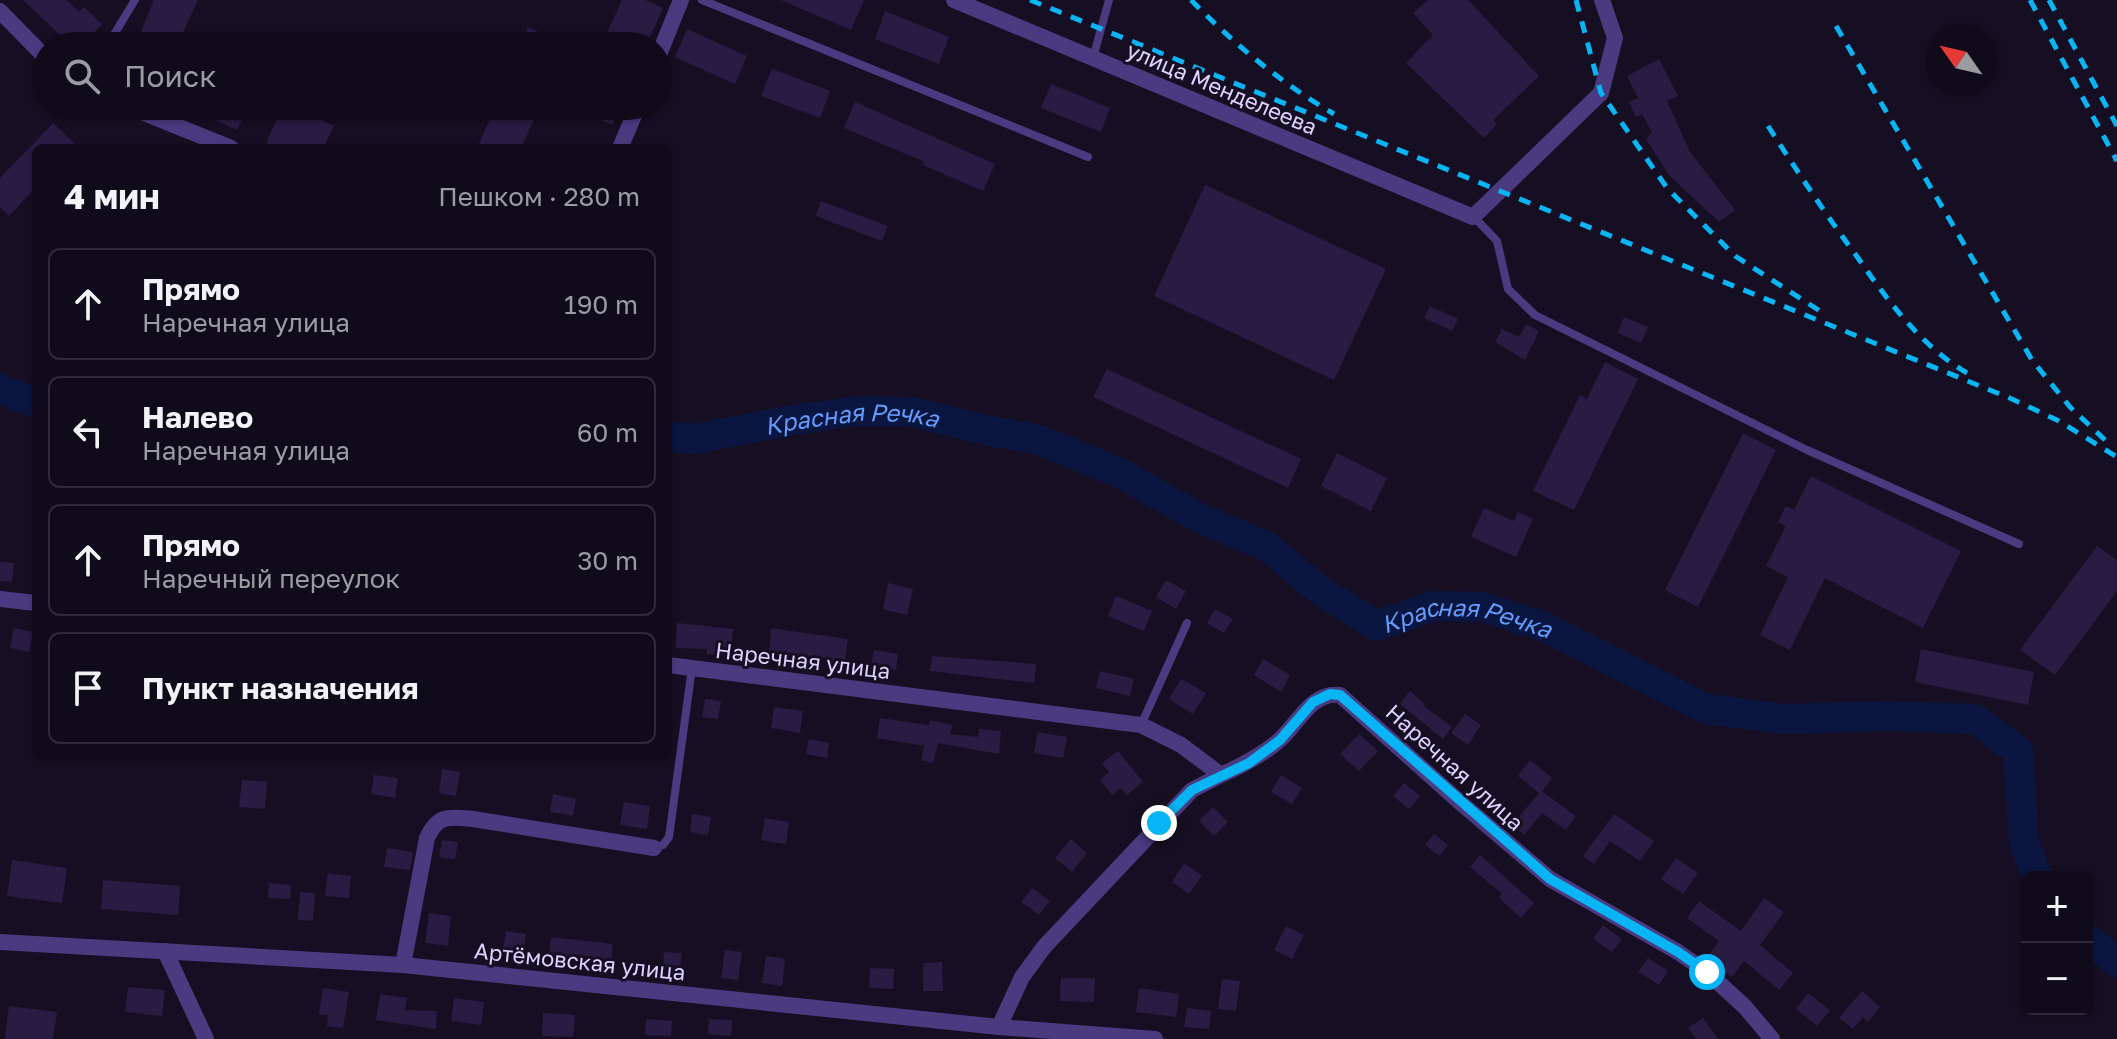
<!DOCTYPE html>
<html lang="ru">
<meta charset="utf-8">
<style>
body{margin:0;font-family:"Golos Text",sans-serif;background:#1e1927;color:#f1f3f6}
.controls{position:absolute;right:24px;bottom:24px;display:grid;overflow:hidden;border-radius:12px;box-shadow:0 2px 6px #0004}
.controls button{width:72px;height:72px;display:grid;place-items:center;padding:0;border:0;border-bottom:2px solid #302b39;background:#100b1a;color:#f1f3f6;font:40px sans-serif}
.compass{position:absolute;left:1925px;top:24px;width:72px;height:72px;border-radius:50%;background:#100b1a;box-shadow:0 2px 6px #0004;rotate:304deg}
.stop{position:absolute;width:24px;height:24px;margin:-18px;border:6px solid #08b5f4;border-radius:50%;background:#fff}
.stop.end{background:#08b5f4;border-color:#fff;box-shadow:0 2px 8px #0008}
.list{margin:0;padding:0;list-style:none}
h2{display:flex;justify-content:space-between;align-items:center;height:104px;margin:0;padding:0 32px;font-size:34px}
h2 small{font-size:26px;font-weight:400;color:#9c9ba2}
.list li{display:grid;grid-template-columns:52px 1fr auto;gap:24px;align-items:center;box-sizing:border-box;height:112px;margin:0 16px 16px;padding:0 16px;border:2px solid #302b39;border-radius:12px}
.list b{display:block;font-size:30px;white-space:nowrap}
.list p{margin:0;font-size:26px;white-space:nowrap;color:#9c9ba2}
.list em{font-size:26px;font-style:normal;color:#9c9ba2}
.icon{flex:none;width:44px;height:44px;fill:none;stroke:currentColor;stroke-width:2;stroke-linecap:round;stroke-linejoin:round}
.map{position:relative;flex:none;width:2117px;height:1039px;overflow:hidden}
.search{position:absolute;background:#100b1a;box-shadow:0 2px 6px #0004;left:32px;top:32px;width:640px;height:88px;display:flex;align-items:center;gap:20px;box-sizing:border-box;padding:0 28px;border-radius:44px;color:#9c9ba2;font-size:30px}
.panel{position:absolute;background:#100b1a;box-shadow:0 2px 6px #0004;left:32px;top:144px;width:640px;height:616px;border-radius:12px}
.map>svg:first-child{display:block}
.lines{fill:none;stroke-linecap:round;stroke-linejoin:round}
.river{stroke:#0b1640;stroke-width:30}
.building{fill:#2a1b43}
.service{stroke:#4a3b81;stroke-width:8}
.minor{stroke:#4a3b81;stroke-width:16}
.rail{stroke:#08b5f4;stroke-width:5;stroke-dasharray:12 10;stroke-linecap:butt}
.route{stroke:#08b5f4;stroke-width:10}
.labels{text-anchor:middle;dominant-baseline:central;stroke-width:6;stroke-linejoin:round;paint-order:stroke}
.street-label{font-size:22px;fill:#dfd2fe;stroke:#160f23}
.water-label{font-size:24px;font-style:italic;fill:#649bfa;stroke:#160f23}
</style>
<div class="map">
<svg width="2117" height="1039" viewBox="0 0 2117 1039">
<rect width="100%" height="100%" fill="#160f23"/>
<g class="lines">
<g class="river">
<polyline points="0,389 36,403"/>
<path id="s1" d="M 668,437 L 695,439 L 792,420 L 859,411 L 913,412 L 990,431 L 1039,440 L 1120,473 L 1201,519 L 1266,546 L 1322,592 L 1377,626 L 1434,606 L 1483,607 L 1545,627 L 1706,709 L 1785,719 L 1886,716 L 1975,719 L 2018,751 L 2024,842 L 2037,877"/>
<polyline points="2087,939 2117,962"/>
</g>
</g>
<g class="building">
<polygon points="23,0 67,0 79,12 84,7 102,24 81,46 72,46"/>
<polygon points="154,0 198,0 177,46 135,46"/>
<polygon points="622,0 645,0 663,8 646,46 613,46 603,42"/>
<polygon points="781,0 864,0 851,30"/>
<polygon points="1428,0 1468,0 1539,76 1493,120 1497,124 1484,138 1406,63 1433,35 1413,13"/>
<polygon points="885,11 949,37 939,64 875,39"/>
<polygon points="528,27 569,46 520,46"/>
<polygon points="687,29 747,56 735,84 675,57"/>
<polygon points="1659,59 1678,96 1667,101 1690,152 1735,210 1719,222 1669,175 1646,139 1652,132 1642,114 1636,117 1629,102 1638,98 1627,76"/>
<polygon points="772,69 830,91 820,118 761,96"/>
<polygon points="1051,84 1110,108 1101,132 1041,108"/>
<polygon points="855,102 995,164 983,191 923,165 925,162 844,128"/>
<polygon points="184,106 248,106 237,130"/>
<polygon points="283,106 291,106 334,126 323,148 278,148 266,143"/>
<polygon points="496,106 521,106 537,113 521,148 477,148"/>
<polygon points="571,106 620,106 612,125"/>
<polygon points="53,123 79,148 36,148 36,187 9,216 0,207 0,178"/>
<polygon points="1205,185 1386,269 1334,380 1154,296"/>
<polygon points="821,201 888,226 882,241 816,216"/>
<polygon points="1430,306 1458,319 1452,331 1424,318"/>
<polygon points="1624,317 1648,327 1641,343 1618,333"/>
<polygon points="1526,324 1539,331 1525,360 1495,342 1502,329 1519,337"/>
<polygon points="1605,362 1638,379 1574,510 1533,491 1580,395 1587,399"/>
<polygon points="1107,369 1301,459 1288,488 1093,397"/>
<polygon points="1743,433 1776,450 1698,607 1665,590"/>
<polygon points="1337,453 1387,478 1371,511 1321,486"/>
<polygon points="1811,476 1961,551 1923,628 1825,578 1790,650 1760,635 1788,577 1766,566 1786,526 1778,522 1786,506 1794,510"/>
<polygon points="1484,508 1514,521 1518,512 1533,519 1516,557 1471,537"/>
<polygon points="2097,546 2117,560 2117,591 2055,675 2020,650"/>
<polygon points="0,562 14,563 12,582 0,581"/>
<polygon points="1166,580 1186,591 1176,609 1156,597"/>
<polygon points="888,583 913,589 907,615 883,609"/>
<polygon points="1116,596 1152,611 1144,631 1108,616"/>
<polygon points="1215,609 1233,619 1224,633 1207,623"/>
<polygon points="677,623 733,629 731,656 707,654 707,649 676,648"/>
<polygon points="14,628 33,632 29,652 10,648"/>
<polygon points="771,628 848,639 845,661 769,652"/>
<polygon points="1921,649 2034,672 2028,705 1915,682"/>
<polygon points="874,650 898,654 896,670 871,666"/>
<polygon points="932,656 1036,664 1034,683 930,671"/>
<polygon points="1263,659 1290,675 1281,692 1254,675"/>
<polygon points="1100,671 1134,679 1130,696 1096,688"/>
<polygon points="1181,679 1206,693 1193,714 1169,699"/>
<polygon points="1410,691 1425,704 1424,706 1452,727 1443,739 1400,704"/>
<polygon points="705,699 721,701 718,719 702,717"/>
<polygon points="774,707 803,711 800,733 771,728"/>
<polygon points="1465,714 1481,725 1468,745 1451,733"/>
<polygon points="880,718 929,725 930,720 952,725 950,734 978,737 979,729 1001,731 999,754 938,743 933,763 921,760 924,746 877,738"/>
<polygon points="1038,732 1067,737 1063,758 1034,753"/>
<polygon points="1359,734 1378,751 1359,771 1340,754"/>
<polygon points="809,739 829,743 827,758 806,754"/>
<polygon points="1118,751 1143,782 1127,795 1121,788 1112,795 1100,780 1109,772 1102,763"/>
<polygon points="1530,760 1552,778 1542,791 1576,816 1566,830 1542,813 1524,835 1512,825 1539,793 1518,776"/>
<polygon points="442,769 460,772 456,796 439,793"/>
<polygon points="374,775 398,778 395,798 371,794"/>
<polygon points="1281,775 1302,788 1292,804 1271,792"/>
<polygon points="242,780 267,782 265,809 239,807"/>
<polygon points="1404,783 1420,796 1409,809 1393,796"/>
<polygon points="553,794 576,799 573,816 550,812"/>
<polygon points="624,802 650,806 647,829 620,825"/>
<polygon points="1213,807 1228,822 1214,836 1199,821"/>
<polygon points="692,814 711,817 708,835 690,832"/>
<polygon points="1614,814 1654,841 1640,861 1610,841 1594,864 1583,856"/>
<polygon points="765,818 789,822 786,844 761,840"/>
<polygon points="1434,834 1448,845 1440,856 1425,845"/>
<polygon points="1071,839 1087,853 1072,872 1055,858"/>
<polygon points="442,840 458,842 455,859 439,857"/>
<polygon points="387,848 413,852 410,870 384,867"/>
<polygon points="1480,855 1534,903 1521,918 1499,898 1502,894 1470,867"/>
<polygon points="1676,858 1698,873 1683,894 1661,879"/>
<polygon points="12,860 67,868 62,903 7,896"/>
<polygon points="1184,863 1202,876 1189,894 1172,882"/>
<polygon points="328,873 351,876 349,898 325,896"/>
<polygon points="103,880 180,886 178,915 101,909"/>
<polygon points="269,883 291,885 290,899 268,898"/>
<polygon points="1032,888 1050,901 1039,915 1021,902"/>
<polygon points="300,892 315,893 313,921 298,920"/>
<polygon points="1764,898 1784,912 1760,945 1793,973 1779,990 1744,961 1732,977 1706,958 1719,941 1687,918 1699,901 1741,931"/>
<polygon points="429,913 451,916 448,946 425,943"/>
<polygon points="1603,925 1622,939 1612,952 1593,939"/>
<polygon points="1286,926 1304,935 1292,959 1274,950"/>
<polygon points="506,931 526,934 523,954 503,951"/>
<polygon points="551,937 613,944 611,962 568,956 568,960 549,958"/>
<polygon points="725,950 742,952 738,980 721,978"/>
<polygon points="664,952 682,953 680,969 663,967"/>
<polygon points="766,956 785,959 782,986 762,983"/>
<polygon points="1648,958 1668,971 1659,985 1638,972"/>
<polygon points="942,962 943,991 923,991 923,963"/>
<polygon points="870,968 894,969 893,989 869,988"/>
<polygon points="1061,978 1095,978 1094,1002 1060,1001"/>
<polygon points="1222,979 1240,981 1236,1011 1218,1009"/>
<polygon points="128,987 165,990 162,1016 125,1012"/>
<polygon points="323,988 349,992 343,1028 327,1026 328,1015 319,1014"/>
<polygon points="1139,988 1179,994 1176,1017 1136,1012"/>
<polygon points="1862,991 1880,1007 1868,1022 1863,1017 1853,1029 1839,1018"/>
<polygon points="1808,993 1830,1010 1817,1026 1796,1009"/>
<polygon points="380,994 407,998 405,1010 437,1011 436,1029 376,1020"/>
<polygon points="454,998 484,1002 481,1025 451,1021"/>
<polygon points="9,1006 57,1012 53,1039 5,1039"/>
<polygon points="1187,1008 1211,1011 1209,1029 1184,1027"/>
<polygon points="543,1013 575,1015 573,1037 542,1036"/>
<polygon points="1703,1018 1718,1039 1696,1039 1688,1028"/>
<polygon points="646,1019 672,1021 671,1036 645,1035"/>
<polygon points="709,1019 732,1020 731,1036 708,1034"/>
</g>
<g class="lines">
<g class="service">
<polyline points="702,0 1088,157"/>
<polyline points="107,46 135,0"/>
<polyline points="1093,58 1109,0"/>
<polyline points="1474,217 1497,241 1508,289 1535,315 1807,450 2019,544"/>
<polyline points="1141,725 1187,623"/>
<polyline points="654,848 663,845 669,837 692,668"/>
</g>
<g class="minor">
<polyline points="954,0 1473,217 1601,93 1615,38 1602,0"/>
<polyline points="0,11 46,58"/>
<polyline points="658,57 681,0"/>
<polyline points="127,106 231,148"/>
<polyline points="620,148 638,106"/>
<polyline points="0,599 36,603"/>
<path d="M 668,665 L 1141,725 L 1181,745 L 1221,775 C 1241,766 1259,757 1276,743 C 1297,727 1310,691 1340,695 L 1462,804 L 1550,879 L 1678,952 L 1707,972 L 1745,1007 L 1772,1039"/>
<polyline points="0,942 403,965 999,1027 1155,1039"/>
<polyline points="165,951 206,1039"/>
<path d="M 403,965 L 427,838 C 438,814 449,817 473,819 L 654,848"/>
<polyline points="999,1027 1022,977 1044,947 1192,790 1221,775"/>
</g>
<g class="rail">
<polyline points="1030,0 2012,399 2059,421 2117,457"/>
<path d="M 1191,0 C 1234,44 1281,83 1334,114"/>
<polyline points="1576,0 1601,93 1667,188 1735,256 1820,311"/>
<polyline points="2030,0 2117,161"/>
<polyline points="2049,0 2117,126"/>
<polyline points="1836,26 2032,360 2070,407 2105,440"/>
<path d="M 1768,126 C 1797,171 1826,215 1858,258 C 1888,301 1921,346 1967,373"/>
</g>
</g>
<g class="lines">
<polyline class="route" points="1159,823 1192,790 1249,763 1280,740 1313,702 1330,694 1340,695 1550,879 1678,952 1707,972"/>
</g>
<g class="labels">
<g class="street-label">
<text transform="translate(1222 88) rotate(23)">улица Менделеева</text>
<text transform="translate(803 660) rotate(7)">Наречная улица</text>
<text transform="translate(1455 767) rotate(42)">Наречная улица</text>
<text transform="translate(580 961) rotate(6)">Артёмовская улица</text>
</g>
<g class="water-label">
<text stroke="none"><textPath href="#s1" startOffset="186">Красная Речка</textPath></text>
<text stroke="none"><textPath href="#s1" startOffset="858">Красная Речка</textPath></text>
</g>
</g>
</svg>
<div class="controls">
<button>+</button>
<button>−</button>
</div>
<svg class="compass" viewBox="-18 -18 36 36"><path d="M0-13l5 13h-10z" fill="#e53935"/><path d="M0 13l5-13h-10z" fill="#9c9ba2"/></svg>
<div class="stop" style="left:1707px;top:972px"></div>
<div class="stop end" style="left:1159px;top:823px"></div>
<div class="search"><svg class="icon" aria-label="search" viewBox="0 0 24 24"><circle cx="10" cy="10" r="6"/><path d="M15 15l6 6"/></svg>Поиск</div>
<section class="panel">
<h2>4 мин<small>Пешком · 280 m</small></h2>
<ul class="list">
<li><svg class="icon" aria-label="ahead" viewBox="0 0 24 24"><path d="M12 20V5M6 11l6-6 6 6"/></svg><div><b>Прямо</b><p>Наречная улица</p></div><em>190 m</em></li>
<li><svg class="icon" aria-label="left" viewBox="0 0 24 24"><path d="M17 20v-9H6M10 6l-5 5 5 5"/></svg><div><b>Налево</b><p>Наречная улица</p></div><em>60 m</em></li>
<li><svg class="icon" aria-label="ahead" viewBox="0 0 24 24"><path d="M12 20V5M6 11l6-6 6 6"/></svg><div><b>Прямо</b><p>Наречный переулок</p></div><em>30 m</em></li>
<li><svg class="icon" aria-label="arrive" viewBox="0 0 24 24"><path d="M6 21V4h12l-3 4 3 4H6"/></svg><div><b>Пункт назначения</b></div></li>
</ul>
</section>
</div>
